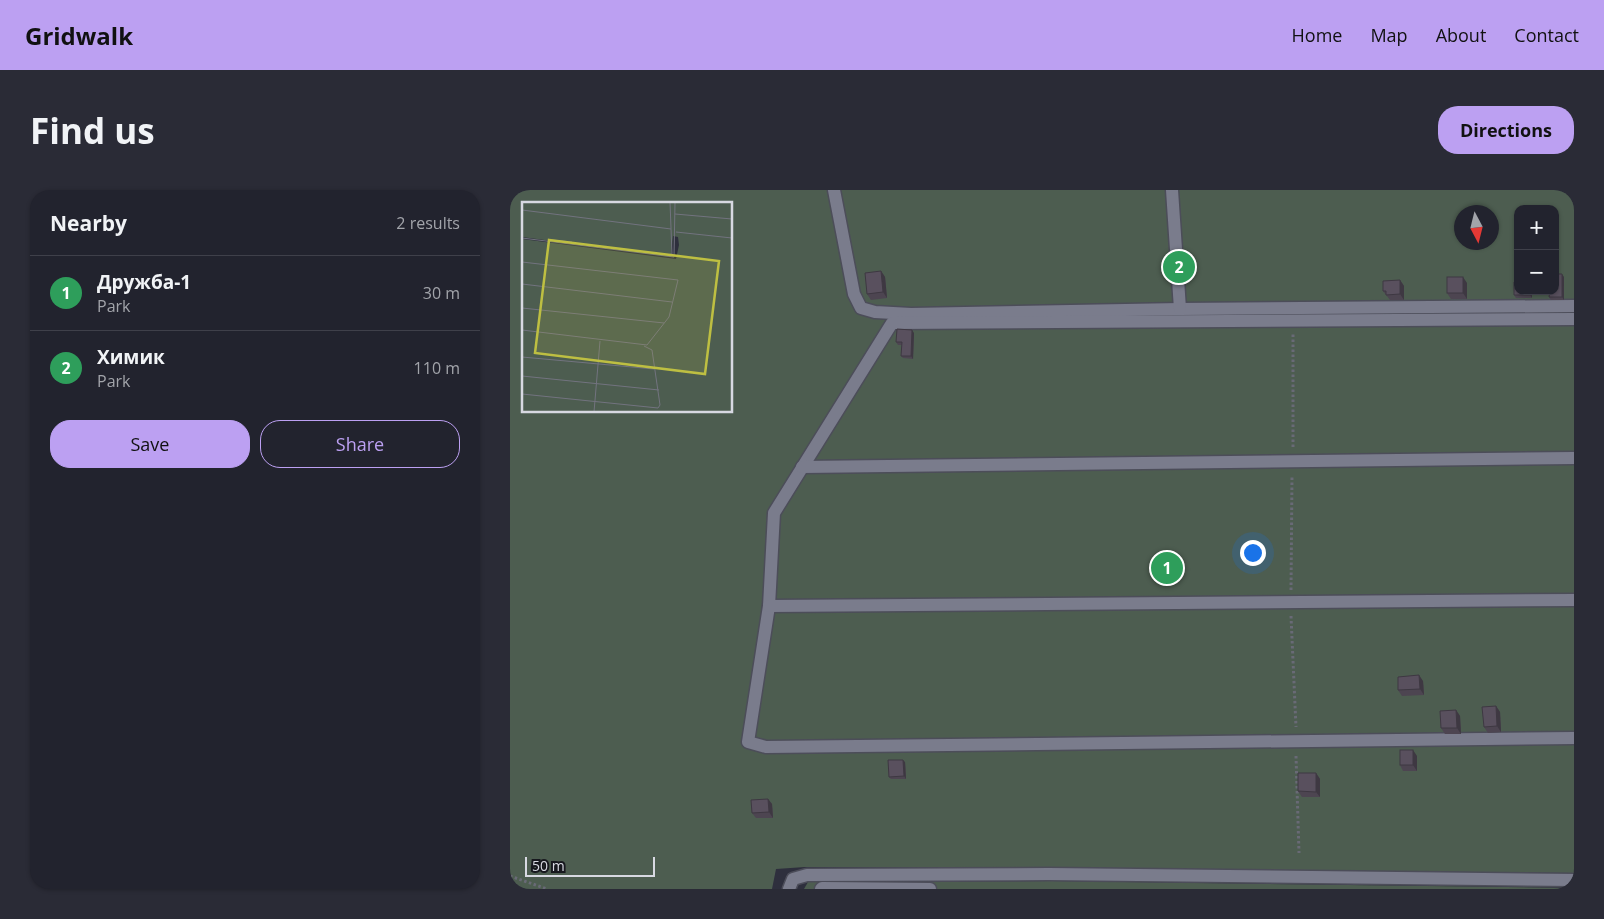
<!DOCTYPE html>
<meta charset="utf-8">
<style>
body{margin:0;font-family:"Open Sans",sans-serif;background:#2a2b36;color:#f1f3f6}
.controls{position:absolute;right:15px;top:15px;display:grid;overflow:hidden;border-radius:10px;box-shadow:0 1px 4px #0004}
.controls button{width:45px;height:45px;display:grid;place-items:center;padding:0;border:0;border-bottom:1px solid #3f404a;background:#22232e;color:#f1f3f6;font:25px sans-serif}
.compass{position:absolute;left:944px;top:15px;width:45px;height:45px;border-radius:50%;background:#22232e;box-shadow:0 1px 4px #0004;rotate:173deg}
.scale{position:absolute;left:15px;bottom:12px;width:130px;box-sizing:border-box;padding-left:5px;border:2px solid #d8d9e2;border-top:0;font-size:14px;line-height:18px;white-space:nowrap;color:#d8d9e2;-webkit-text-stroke:4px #17181e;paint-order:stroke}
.you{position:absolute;left:742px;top:362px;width:18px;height:18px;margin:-12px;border:4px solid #fff;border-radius:50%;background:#1a73e8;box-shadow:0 0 0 8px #1a73e833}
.badge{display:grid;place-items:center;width:32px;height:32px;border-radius:50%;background:#bca0f2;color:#fff;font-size:16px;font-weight:700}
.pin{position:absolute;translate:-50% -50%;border:2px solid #fff;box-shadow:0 1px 5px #0006}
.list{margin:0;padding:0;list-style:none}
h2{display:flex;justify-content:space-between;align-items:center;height:65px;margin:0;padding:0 20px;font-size:21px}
h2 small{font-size:16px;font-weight:400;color:#a2a4aa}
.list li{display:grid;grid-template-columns:32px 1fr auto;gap:15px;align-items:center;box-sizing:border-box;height:75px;padding:0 20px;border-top:1px solid #3f404a}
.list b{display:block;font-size:19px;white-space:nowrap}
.list p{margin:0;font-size:16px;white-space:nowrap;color:#a2a4aa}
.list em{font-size:16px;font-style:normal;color:#a2a4aa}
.actions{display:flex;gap:10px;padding:15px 20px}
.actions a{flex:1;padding:11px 0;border:1px solid #bca0f2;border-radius:20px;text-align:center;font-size:18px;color:#bca0f2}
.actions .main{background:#bca0f2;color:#111}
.map{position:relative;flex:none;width:1064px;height:699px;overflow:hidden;border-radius:20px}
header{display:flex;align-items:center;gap:30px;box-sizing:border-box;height:70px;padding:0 25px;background:#bca0f2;color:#111}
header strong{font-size:24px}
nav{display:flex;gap:28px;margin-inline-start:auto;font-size:18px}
.intro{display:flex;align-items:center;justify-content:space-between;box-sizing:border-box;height:120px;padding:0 30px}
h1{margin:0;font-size:35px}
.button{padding:12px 22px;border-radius:20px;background:#bca0f2;color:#111;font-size:18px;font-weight:700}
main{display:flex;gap:30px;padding:0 30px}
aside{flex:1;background:#22232e;border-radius:20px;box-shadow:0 1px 4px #0004}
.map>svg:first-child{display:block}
.green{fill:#4d5d50;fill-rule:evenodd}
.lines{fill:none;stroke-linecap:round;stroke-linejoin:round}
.minor-casing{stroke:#4c4d59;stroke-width:15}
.path{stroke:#696a76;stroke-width:3;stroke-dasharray:2.5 2.5;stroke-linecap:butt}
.minor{stroke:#7a7c8c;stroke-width:12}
.wall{fill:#4d4551}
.shaded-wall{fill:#3e3842}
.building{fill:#59505e;stroke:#3e3842}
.inset-road{fill:none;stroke:#72737f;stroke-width:1}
.view{fill:#bebf42;fill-opacity:0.15;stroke:#bebf42;stroke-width:2.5}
.inset-edge{fill:none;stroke:#d8d9e2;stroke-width:2.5}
</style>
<header>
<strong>Gridwalk</strong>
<nav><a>Home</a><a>Map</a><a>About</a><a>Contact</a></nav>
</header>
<div class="intro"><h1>Find us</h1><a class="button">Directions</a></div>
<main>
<aside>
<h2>Nearby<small>2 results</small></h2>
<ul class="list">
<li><span class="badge" style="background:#2e9e5b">1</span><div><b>Дружба-1</b><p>Park</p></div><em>30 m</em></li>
<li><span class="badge" style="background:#2e9e5b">2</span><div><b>Химик</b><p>Park</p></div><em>110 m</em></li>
</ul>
<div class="actions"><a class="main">Save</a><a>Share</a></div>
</aside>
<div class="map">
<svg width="1064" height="699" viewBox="0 0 1064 699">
<rect width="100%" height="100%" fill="#2e2f3d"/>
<g class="green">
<path d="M 0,0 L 1064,0 L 1064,683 L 537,678 L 295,677 L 266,679 L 262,699 L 0,699 ZM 14,14 L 221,14 L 221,221 L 14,221 ZM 1008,19 L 1045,19 L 1045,101 L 1008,101 ZM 952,22 L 982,22 L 982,52 L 952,52 Z"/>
<polygon points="542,691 1064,698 1064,699 294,699 298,692"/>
</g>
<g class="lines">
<defs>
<g id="minor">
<polyline points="324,0 344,104 351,118 365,122 401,124 670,119 1064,116"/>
<polyline points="662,0 670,119"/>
<polyline points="1064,129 382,133 264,323 259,416 238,552 256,557 1064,548"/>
<polyline points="292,277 1064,268"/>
<polyline points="259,416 1064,410"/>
<polyline points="279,699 283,689 297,685 539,684 1064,690"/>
<polyline points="311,699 312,698 420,699"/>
</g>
</defs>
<use href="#minor" class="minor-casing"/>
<g class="path">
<polyline points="783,257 783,143"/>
<polyline points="781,400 782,286"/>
<polyline points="781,426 786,537"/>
<polyline points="786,566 789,663"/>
<polyline points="0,686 37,699"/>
</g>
<use href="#minor" class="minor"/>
</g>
<g class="wall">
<polygon points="371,81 375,87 377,108 361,110 357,104"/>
<polygon points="1046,84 1054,87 1054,110 1041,110 1039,107"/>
<polygon points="890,90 894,96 894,110 880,110 873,101"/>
<polygon points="957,93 957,109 941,109 937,103"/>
<polygon points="1022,101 1022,108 1006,108 1004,105"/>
<polygon points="404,143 403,169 393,168 391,166 392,155 388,155 386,152"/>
<polygon points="913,491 914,505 892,506 888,500"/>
<polygon points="986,516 990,522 991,542 978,543 974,537"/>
<polygon points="946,520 950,526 951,544 935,544 931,538"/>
<polygon points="907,566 907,581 893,581 890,575"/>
<polygon points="395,572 396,589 381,589 379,587"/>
<polygon points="806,583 810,589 810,607 792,607 788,601"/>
<polygon points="258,609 262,614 263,628 246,628 242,623"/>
</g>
<g class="shaded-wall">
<polygon points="371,81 375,87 377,108 373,102"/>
<polygon points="1052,84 1054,87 1054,110 1052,107"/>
<polygon points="953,87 957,93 957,109 953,103"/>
<polygon points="890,90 894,96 894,110 890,104"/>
<polygon points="1020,101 1022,101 1022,108 1020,105"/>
<polygon points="402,140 404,143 403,169 401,166"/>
<polygon points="909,485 913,491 914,505 910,499"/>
<polygon points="986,516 990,522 991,542 987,536"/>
<polygon points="946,520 950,526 951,544 947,538"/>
<polygon points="903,560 907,566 907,581 903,575"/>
<polygon points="393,570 395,572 396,589 394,586"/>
<polygon points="806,583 810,589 810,607 806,602"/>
<polygon points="258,609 262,614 263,628 259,622"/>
</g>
<g class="building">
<polygon points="371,81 373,102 357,104 355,83"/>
<polygon points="1045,84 1052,84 1052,107 1039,107 1040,101 1045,101"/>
<rect x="937" y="87" width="16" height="16"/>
<polygon points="890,90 890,104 876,105 876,101 873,101 873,91"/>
<polygon points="1004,92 1008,92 1008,101 1020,101 1020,105 1004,105"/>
<polygon points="387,139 402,140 401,166 391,166 392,152 386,152"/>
<polygon points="909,485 910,499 888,500 888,487"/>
<polygon points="986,516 987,536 974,537 972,517"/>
<polygon points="946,520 947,538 931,538 930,521"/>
<rect x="890" y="560" width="13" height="15"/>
<polygon points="378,570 393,570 394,586 379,587"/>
<polygon points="788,583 806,583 806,602 788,601"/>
<polygon points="258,609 259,622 242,623 241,610"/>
</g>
<g transform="translate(12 12)">
<rect width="210" height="210" fill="#2e2f3d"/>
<path d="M 0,0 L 210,0 L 210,210 L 0,210 L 0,37 L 154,57 L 157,43 L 156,35 L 151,34 L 149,55 L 0,35 Z" fill="#4d5d50"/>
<path class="inset-road" d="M 0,8 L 149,27M 153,12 L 210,17M 154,30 L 210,36M 0,36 L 152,55 L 153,0M 30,38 L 50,40M 143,53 L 150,52 L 148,0M 0,60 L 156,78 L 147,115 L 125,143 L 0,128M 0,82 L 150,100M 0,106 L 142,121M 0,155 L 132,167M 0,174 L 137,188M 0,192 L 136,206 L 138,203 L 130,148 L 122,144M 72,210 L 78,139"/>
<path class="view" d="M 27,38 L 197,59 L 183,172 L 13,151 Z"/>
<rect width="210" height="210" class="inset-edge"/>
</g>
</svg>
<div class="controls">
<button>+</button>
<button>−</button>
</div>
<svg class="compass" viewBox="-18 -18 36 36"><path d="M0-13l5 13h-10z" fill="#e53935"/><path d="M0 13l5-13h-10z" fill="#a2a4aa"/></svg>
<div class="scale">50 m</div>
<div class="you"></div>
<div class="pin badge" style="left:657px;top:378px;background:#2e9e5b">1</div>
<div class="pin badge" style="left:669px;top:77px;background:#2e9e5b">2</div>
</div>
</main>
